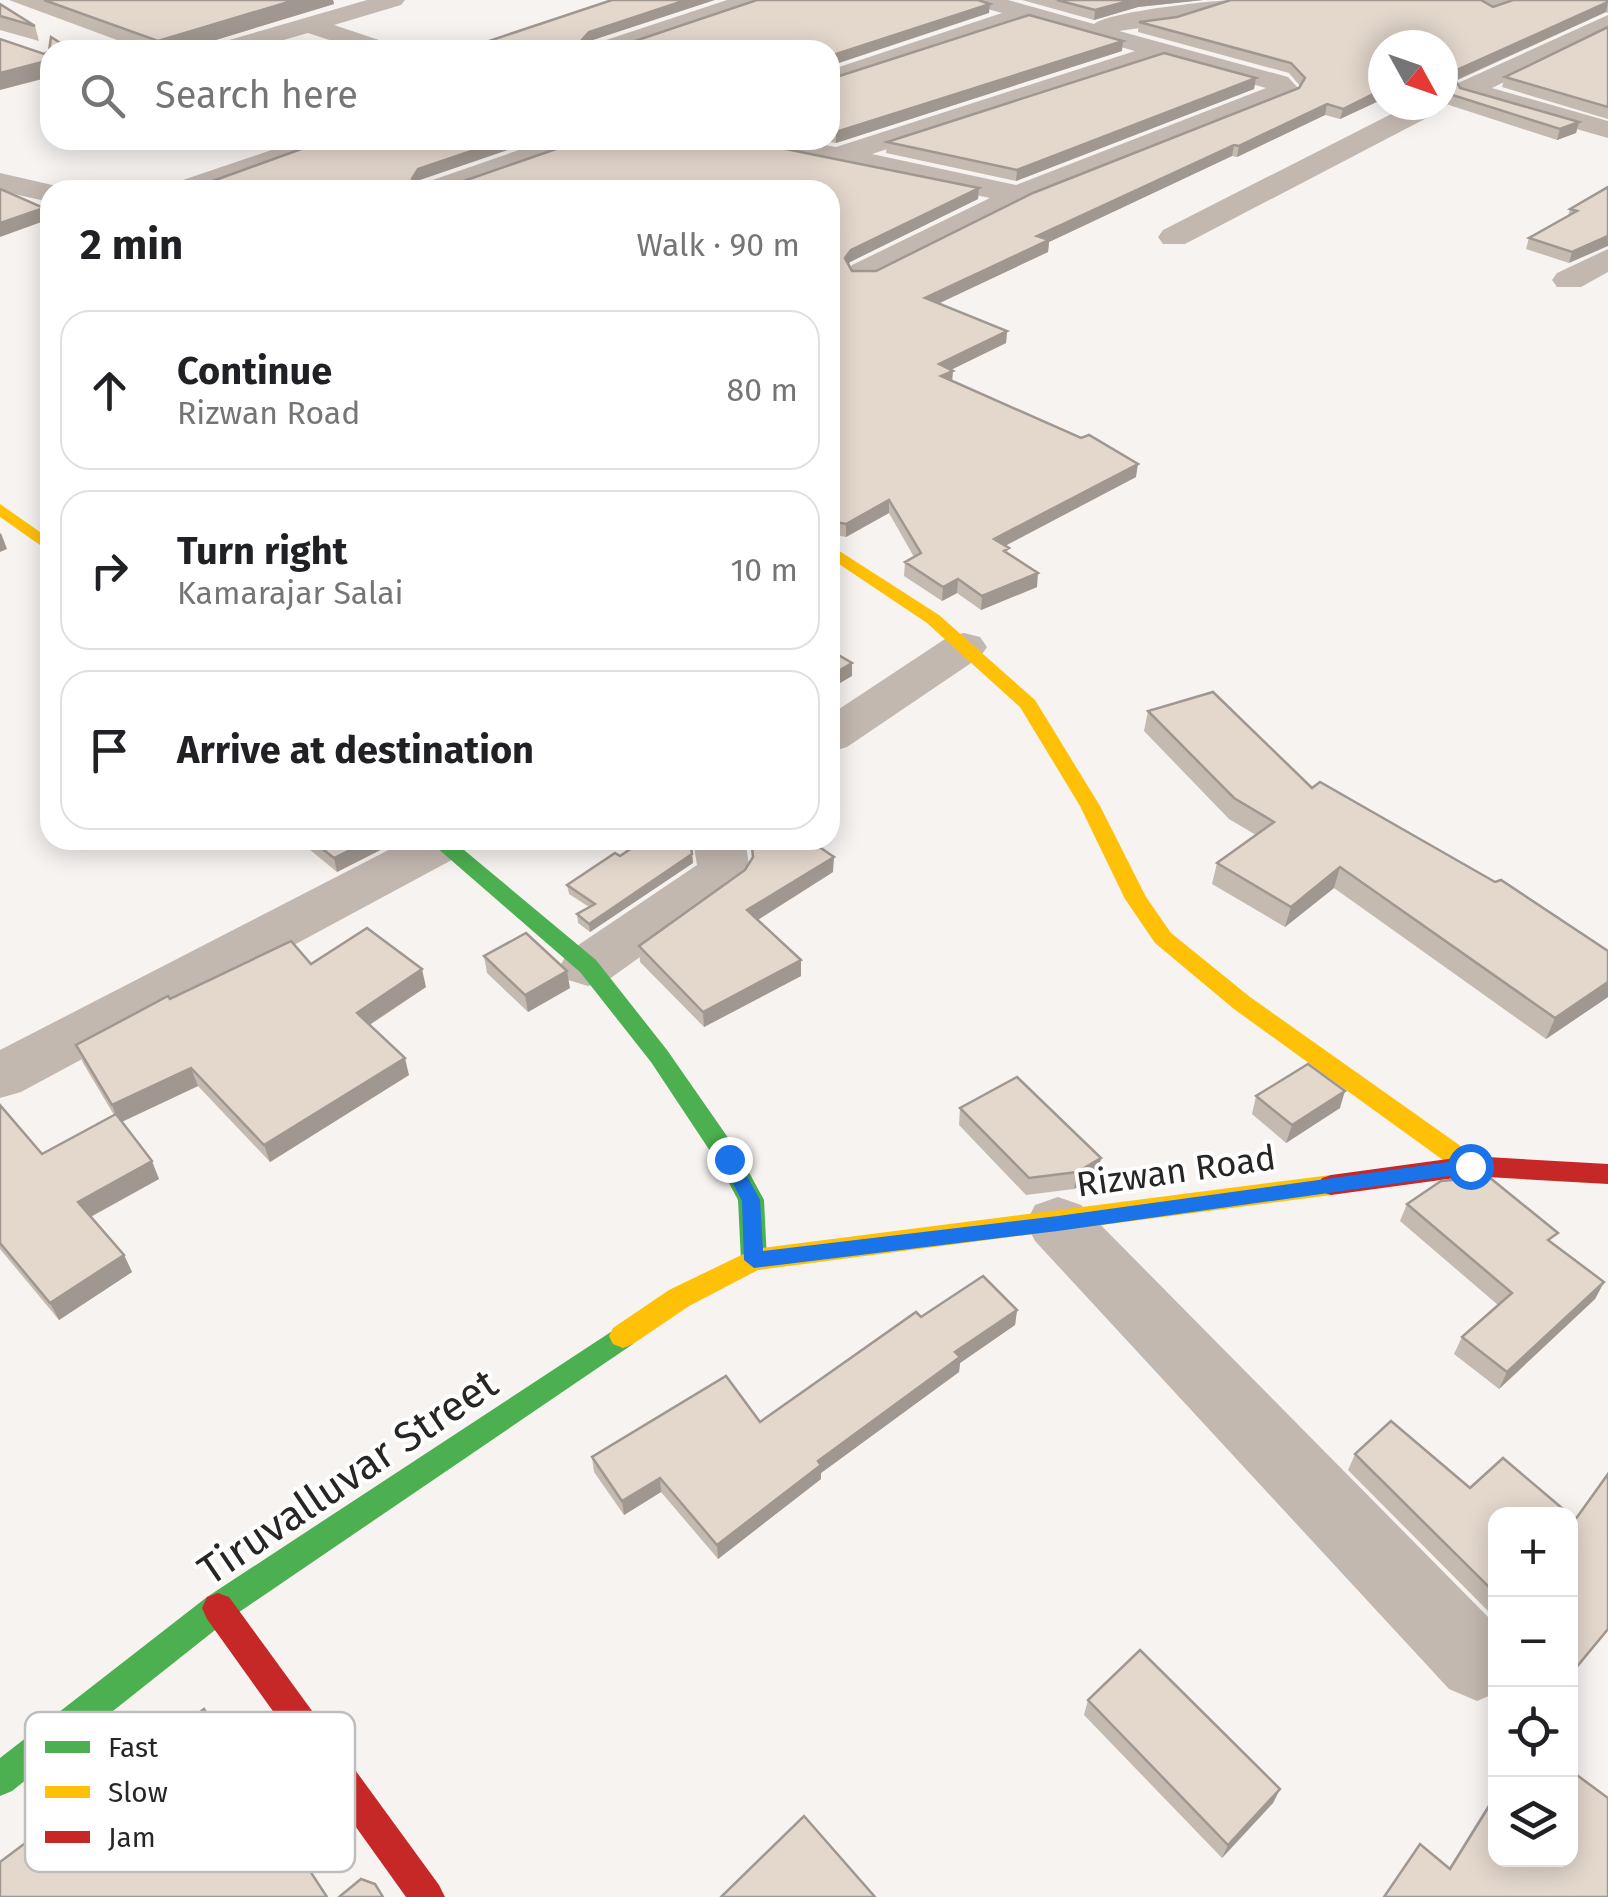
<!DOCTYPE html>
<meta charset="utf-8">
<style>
body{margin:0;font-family:"Fira Sans",sans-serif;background:#f6f6f6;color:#202124}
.controls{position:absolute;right:30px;bottom:30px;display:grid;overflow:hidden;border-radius:20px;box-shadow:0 5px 25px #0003}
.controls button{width:90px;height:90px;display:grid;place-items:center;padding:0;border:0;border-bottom:2px solid #e0e0e0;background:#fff;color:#202124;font:50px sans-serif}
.compass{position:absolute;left:1368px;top:30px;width:90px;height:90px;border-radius:50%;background:#fff;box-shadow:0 5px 25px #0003;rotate:130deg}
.stop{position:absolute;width:30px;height:30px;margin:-22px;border:8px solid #1a73e8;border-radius:50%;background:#fff}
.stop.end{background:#1a73e8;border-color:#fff;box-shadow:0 2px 10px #0008}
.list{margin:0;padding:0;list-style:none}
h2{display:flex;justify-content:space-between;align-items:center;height:130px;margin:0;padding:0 40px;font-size:42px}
h2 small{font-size:32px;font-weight:400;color:#757577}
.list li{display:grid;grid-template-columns:65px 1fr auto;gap:30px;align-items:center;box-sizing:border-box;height:160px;margin:0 20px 20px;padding:0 20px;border:2px solid #e0e0e0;border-radius:30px}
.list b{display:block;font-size:38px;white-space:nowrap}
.list p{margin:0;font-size:32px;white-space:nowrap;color:#757577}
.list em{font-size:32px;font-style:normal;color:#757577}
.icon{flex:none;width:55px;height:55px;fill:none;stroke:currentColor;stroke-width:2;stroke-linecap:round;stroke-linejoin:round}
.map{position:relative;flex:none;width:1608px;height:1897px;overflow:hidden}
.search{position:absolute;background:#fff;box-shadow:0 5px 25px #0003;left:40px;top:40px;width:800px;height:110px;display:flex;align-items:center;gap:25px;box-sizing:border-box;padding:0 35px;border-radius:30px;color:#757577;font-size:38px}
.panel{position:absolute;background:#fff;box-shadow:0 5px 25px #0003;left:40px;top:180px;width:800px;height:670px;border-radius:30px}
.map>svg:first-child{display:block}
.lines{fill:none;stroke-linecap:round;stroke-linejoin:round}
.street{fill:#c3b8b0;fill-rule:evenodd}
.fast{fill:#4caf50;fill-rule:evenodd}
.slow{fill:#ffc107;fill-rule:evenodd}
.jam{fill:#c62828;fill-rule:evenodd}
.wall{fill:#c4bab0}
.shaded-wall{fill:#a09790}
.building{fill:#e4d8cd;stroke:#a09790;stroke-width:2.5}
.route{fill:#1a73e8}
.labels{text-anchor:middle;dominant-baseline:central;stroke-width:8;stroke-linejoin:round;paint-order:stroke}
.street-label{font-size:35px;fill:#272625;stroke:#fff}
.near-street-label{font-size:42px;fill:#272625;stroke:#fff}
.key{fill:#fff;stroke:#bebebe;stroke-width:2.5}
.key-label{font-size:28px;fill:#272625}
</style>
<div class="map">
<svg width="1608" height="1897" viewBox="0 0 1608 1897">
<rect width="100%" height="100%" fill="#f6f3f1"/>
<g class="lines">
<g class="street">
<polygon points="367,0 405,0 401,5 334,25 394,45 398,50 360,50 308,33 249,50 208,50 212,45"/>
<polygon points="727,0 763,0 759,5 625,50 587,50 591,45"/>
<path d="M 969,0 L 1008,0 L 1094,24 C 1108,12 1213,0 1236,0 L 1232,5 L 1175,23 L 1119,31 L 1288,77 L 1299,89 L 1296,95 L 1030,201 L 876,279 L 852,279 L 848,272 L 852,265 L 990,198 L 747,149 L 737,146 L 733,140 L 796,140 L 836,147 L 1135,51 L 1028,21 L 830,87 L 830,70 L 1002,13 L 973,5 ZM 1163,59 L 1266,88 L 1016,185 L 872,154 Z"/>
<polygon points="1517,0 1513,5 1489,13 1477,6 1483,0"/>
<polygon points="1608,15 1608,31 1492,88 1608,121 1608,138 1458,95 1455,89 1458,83"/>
<polygon points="1409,105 1444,105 1440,111 1185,244 1163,244 1158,237 1163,230"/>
<polygon points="301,140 343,140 339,146 211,190 167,190 171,184"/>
<polygon points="548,140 590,140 586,146 461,190 417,190 421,184"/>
<polygon points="0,173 61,187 63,190 50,190 50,202 0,191"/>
<polygon points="1608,249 1608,272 1581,287 1557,287 1552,280 1557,273"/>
<polygon points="964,633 980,637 987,647 980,657 847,747 830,752 830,715 948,637"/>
<polygon points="408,840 469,843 461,855 21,1092 0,1098 0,1050"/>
<polygon points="693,840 745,840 750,871 743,883 608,980 588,986 568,980 560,966 568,952 697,865"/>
<polygon points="1058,1197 1081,1205 1496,1625 1496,1693 1477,1701 1449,1689 1035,1241 1026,1223 1035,1205"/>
</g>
<g class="fast">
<polygon points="428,840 452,840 596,960 667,1050 738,1152 764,1200 767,1260 763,1268 754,1271 745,1268 741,1260 738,1200 720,1166 651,1062 580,972"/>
<polygon points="623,1324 633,1328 637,1336 633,1344 229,1619 12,1791 0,1796 0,1758 207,1597"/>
</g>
<g class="slow">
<polygon points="0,504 50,539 50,552 0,517"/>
<polygon points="830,545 939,615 1035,700 1100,806 1146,897 1171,933 1250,997 1479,1159 1483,1166 1479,1173 1470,1176 1461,1173 1234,1009 1155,943 1125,899 1080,806 1020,707 927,623 830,558"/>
<polygon points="1331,1175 1340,1178 1344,1185 1340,1192 1331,1195 758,1270 689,1306 633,1344 623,1348 613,1344 609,1336 613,1328 669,1290 754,1249"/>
</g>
<g class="jam">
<polygon points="1470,1156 1608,1164 1608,1184 1470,1176 1331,1195 1322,1192 1318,1185 1322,1178 1331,1175"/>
<polygon points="218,1593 229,1597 439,1885 445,1897 406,1897 207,1619 202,1608 207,1597"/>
</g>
</g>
<g class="wall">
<polygon points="9,0 333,0 334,4 183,50 144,50"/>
<polygon points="1022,0 1203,0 1138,7 1094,20"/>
<polygon points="1608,0 1608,13 1606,12 1456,81 1460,88 1579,122 1576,133 1557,140 1443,103 1443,45 1383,45 1383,99 1340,119 1325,115 1237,157 1232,156 1049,242 1048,252 938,303 1007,331 1006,343 951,370 952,381 1136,477 1005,546 1009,554 1037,587 981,610 957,593 942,601 904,576 905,562 914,557 889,513 846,537 830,534 830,190 163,190 420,180 418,182 461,182 746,142 979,188 978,199 850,262 848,264 852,271 876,271 1299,88 1300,86 1289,73 1138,32 1139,22 1493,7"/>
<polygon points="0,4 35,26 39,41 0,30"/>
<polygon points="1608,27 1608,119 1502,87 1505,77"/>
<polygon points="1122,51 836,143 818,140 830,140 830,79"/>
<polygon points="1256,78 1254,89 1016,181 886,153 887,142"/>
<polygon points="1608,187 1569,263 1526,249 1529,238 1568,216 1570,209"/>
<polygon points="1148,711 1312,788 1608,951 1608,997 1546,1039 1334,888 1285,927 1212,884 1217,863 1256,835 1229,819 1144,731"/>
<polygon points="298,840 400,840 337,872"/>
<polygon points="692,854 693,863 590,932 578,923 577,914 589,907 569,894 567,885 620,856"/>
<polygon points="833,872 758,920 801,976 704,1027 640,962 639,946"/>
<polygon points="484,956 570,988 528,1012 487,973"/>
<polygon points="311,964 426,987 370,1025 409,1075 270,1162 198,1086 122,1122 159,1179 91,1217 124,1255 132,1272 59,1320 0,1249 0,1105 42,1154 114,1115 83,1063 76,1045 170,999"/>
<polygon points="1256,1096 1340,1108 1286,1143 1252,1114"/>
<polygon points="960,1108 1101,1158 1097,1176 1074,1189 1026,1195 959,1125"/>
<polygon points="1407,1204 1553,1244 1604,1282 1595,1299 1499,1389 1454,1354 1462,1337 1498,1305 1400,1221"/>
<polygon points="1017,1310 1015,1325 960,1363 959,1372 821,1473 821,1479 718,1559 661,1492 624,1515 594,1472 592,1457 760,1422 921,1317"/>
<polygon points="1355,1454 1470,1488 1496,1514 1496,1619 1348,1470"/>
<polygon points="1088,1700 1280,1789 1273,1803 1222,1858 1084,1715"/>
<polygon points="1496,1792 1496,1860 1608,1897 1384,1897 1449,1868"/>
</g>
<g class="shaded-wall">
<polygon points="295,0 333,0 334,4 183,50 160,50 158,41"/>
<polygon points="686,0 715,0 590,41 583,50 582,40 589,32"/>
<polygon points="1132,0 1203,0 1138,7 1094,20 1095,10"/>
<polygon points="1608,2 1606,12 1456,80 1452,87 1454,77 1459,69"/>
<polygon points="990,4 989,13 830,66 830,56"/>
<polygon points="1123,41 1122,51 836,143 836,132"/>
<polygon points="50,60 50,77 0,90 0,73"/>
<polygon points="1256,78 1254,89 1016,181 1017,170"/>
<polygon points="1383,89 1383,99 1340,119 1343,109"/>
<polygon points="1327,104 1325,115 1237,157 1239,146"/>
<polygon points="1579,122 1576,133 1557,140 1560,129"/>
<polygon points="504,140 537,140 420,180 414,190 412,179 418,169"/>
<polygon points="1234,145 1232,156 1049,242 1048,252 925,310 925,298 1037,236"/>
<polygon points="979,188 978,199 850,262 845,270 845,258 851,250"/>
<polygon points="44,208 47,220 0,237 0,223"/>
<polygon points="1608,236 1608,246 1569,263 1572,252"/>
<polygon points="1007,331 1006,343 938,376 939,364"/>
<polygon points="953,371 952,383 941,376"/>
<polygon points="1138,464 1136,477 993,552 994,539"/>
<polygon points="889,500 889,513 846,537 846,524"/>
<polygon points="1,533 7,549 0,552 0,534"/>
<polygon points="1038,573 1037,587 981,610 982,596"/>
<polygon points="958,579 957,593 942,601 943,587"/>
<polygon points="852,663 852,676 830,689 830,676"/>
<polygon points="370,840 400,840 337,872 334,858"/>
<polygon points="692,854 693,863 590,932 589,924"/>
<polygon points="834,857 833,872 748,926 747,910"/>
<polygon points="1340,867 1334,888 1285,927 1291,907"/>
<polygon points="801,960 801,976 704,1027 703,1012"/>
<polygon points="422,969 426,987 361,1030 357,1013"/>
<polygon points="567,971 570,988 528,1012 525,995"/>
<polygon points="1608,982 1608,997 1546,1039 1555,1018"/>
<polygon points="405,1058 409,1075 270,1162 264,1145"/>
<polygon points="191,1068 198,1086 119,1123 112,1105"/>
<polygon points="1345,1091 1340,1108 1286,1143 1292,1125"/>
<polygon points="1101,1158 1097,1176 1074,1189 1077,1172"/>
<polygon points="152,1161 159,1179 86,1219 78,1202"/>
<polygon points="124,1255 132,1272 59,1320 50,1303"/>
<polygon points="1604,1282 1595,1299 1499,1389 1507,1372"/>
<polygon points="1017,1310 1015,1325 960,1363 959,1372 821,1473 821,1479 718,1559 717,1545 818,1461 955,1352"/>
<polygon points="660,1478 661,1492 624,1515 622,1501"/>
<polygon points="1280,1789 1273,1803 1222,1858 1228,1845"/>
</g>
<g class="building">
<polygon points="44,0 295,0 158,41"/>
<polygon points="612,0 686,0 589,32 582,40 586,44 626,44 757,0 978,0 990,4 830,56 830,50 462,50"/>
<polygon points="1057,0 1132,0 1095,10"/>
<polygon points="1231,0 1481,0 1493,7 1513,0 1608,0 1608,2 1459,69 1454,77 1460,88 1579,122 1560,129 1443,92 1443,45 1383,45 1383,89 1343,109 1327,104 1239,146 1234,145 1037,236 1049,240 925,298 1007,331 939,364 953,371 941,376 1081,438 1089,435 1138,464 994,539 1009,548 1004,551 1038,573 982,596 958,579 943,587 905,562 921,553 889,500 846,524 830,521 830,190 163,190 187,183 210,182 326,140 504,140 418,169 412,179 415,183 461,182 582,140 741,140 979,188 851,250 845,258 852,271 876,271 1033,193 1299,88 1305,78 1291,63 1139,22 1177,17"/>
<polygon points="0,4 35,26 0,16"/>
<polygon points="1029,15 1123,41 836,132 830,131 830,79"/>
<polygon points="1608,27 1608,107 1505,77"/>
<polygon points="51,37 71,50 50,50 50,60 0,73 0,39 44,54 49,51"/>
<polygon points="1164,53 1256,78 1017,170 887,142"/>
<polygon points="1608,187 1608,236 1572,252 1529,238 1577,211 1570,209"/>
<polygon points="0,189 44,208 0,223"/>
<polygon points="830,650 852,663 830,676"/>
<polygon points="1213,692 1312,788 1320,782 1495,882 1501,880 1608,951 1608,982 1555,1018 1340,867 1291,907 1217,863 1274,822 1234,798 1148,711"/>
<polygon points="311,840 370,840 334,858"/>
<polygon points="644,840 690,840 692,854 589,924 577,914 595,904 567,885 615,853 620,856"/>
<polygon points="764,840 809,840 834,857 747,910 801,960 703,1012 639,946 745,870 753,857 752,847"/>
<polygon points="367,928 422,969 357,1013 405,1058 264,1145 191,1068 112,1105 76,1045 168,996 170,999 291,941 311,964"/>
<polygon points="526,933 567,971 525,995 484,956"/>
<polygon points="1308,1064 1345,1091 1292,1125 1256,1096"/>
<polygon points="1017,1077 1101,1158 1077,1172 1029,1178 960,1108"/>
<polygon points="0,1105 42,1154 116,1114 152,1161 78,1202 124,1255 50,1303 0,1243"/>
<polygon points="1489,1177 1558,1233 1548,1240 1604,1282 1507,1372 1462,1337 1512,1293 1407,1204 1441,1181"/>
<polygon points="983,1276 1017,1310 955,1352 960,1357 818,1461 821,1465 717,1545 660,1478 622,1501 592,1457 726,1376 760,1422 916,1312 921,1317"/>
<polygon points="1391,1421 1470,1488 1503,1458 1569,1514 1496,1514 1496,1594 1355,1454"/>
<polygon points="1608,1474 1608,1629 1570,1675 1570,1516 1575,1520"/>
<polygon points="1140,1650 1280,1789 1228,1845 1088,1700"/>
<polygon points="204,1709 327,1897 0,1897 0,1862"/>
<polygon points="1570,1770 1608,1798 1608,1897 1384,1897 1420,1844 1450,1869 1496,1795 1496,1860 1570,1860"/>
<polygon points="804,1816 875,1897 721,1897"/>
<polygon points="361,1879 375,1884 383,1897 339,1897"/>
</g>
<polygon class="route" points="729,1152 735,1154 760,1200 763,1251 1058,1216 1470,1159 1479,1166 1470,1173 1058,1231 754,1268 744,1260 742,1201 720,1159"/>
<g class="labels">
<g class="street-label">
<text transform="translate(1176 1171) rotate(-8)">Rizwan Road</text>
</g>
<g class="near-street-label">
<text transform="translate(348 1477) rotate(-34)">Tiruvalluvar Street</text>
</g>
</g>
<rect x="25" y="1712" width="330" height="160" rx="15" class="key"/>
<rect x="45" y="1741" width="45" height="12" fill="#4caf50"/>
<rect x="45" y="1786" width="45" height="12" fill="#ffc107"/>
<rect x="45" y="1831" width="45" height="12" fill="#c62828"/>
<g class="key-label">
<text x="108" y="1757">Fast</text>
<text x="108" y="1802">Slow</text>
<text x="108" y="1847">Jam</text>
</g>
</svg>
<div class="controls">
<button>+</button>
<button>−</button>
<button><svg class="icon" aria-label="locate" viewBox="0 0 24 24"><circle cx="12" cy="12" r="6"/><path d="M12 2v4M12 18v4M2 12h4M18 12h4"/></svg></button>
<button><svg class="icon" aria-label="layers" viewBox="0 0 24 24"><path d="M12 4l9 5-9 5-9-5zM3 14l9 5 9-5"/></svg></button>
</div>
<svg class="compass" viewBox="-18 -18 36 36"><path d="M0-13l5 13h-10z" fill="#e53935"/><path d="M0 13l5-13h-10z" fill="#757577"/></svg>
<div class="stop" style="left:1470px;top:1166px"></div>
<div class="stop end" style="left:729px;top:1159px"></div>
<div class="search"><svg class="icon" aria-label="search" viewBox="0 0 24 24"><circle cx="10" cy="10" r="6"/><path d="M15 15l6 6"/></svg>Search here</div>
<section class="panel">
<h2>2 min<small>Walk · 90 m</small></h2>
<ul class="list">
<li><svg class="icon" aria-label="ahead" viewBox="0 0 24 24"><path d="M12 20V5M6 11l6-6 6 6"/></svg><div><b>Continue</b><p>Rizwan Road</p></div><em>80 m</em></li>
<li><svg class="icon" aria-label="right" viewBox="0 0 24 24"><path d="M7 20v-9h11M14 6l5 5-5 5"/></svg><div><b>Turn right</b><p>Kamarajar Salai</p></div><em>10 m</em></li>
<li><svg class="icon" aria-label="arrive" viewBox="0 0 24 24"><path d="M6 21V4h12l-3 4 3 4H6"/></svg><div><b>Arrive at destination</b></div></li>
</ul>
</section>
</div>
